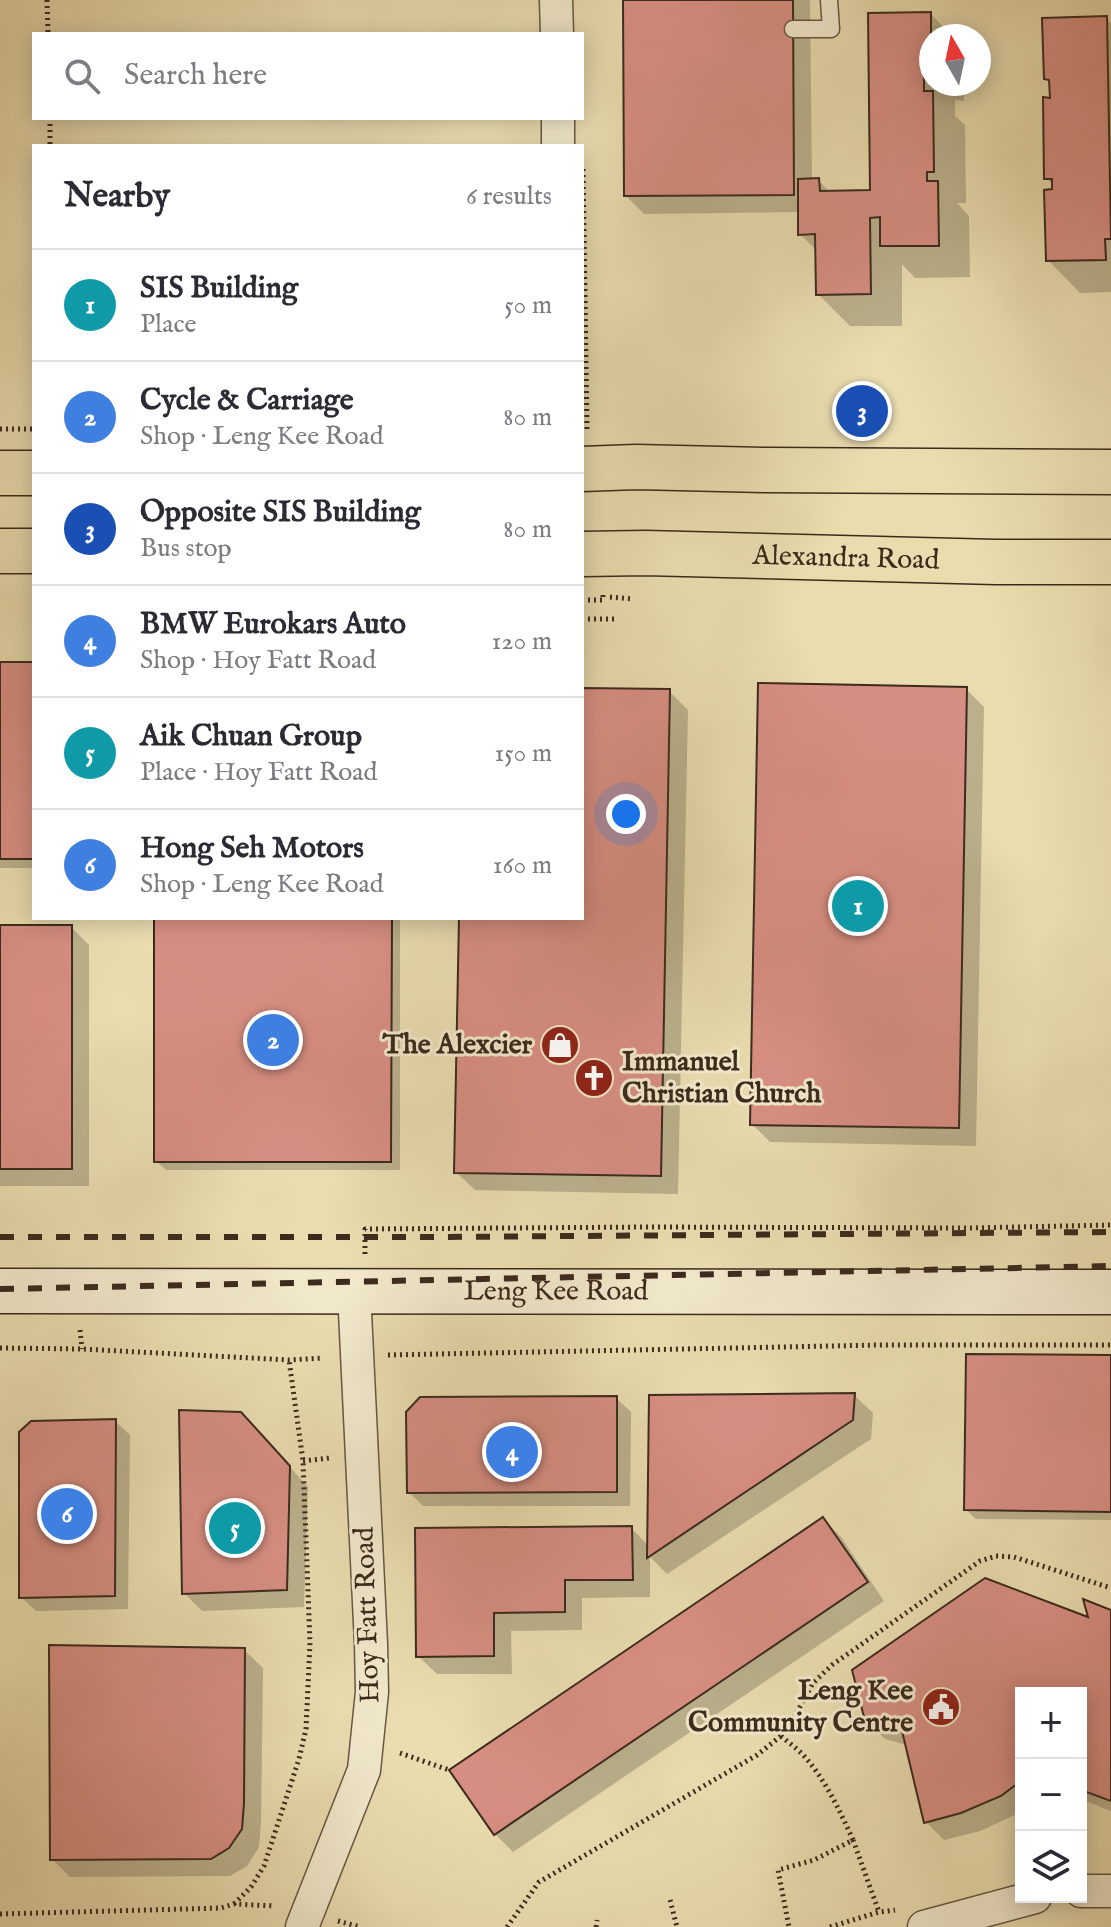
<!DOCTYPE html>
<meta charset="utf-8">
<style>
body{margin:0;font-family:"IM FELL English",serif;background:#f7f7f7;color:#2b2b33}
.controls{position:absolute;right:24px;bottom:24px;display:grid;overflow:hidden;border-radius:0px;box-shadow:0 4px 20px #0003}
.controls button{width:72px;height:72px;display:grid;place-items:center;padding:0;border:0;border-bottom:2px solid #e1e1e2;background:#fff;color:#2b2b33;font:40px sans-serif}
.compass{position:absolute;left:919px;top:24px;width:72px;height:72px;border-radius:50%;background:#fff;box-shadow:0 4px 20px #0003;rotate:351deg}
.you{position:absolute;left:626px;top:814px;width:28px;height:28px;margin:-20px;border:6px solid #fff;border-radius:50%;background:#1a73e8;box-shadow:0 0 0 12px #1a73e833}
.badge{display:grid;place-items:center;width:52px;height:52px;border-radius:50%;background:#8f2418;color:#fff;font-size:26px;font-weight:700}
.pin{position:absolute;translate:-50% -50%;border:4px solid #fff;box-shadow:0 2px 8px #0006}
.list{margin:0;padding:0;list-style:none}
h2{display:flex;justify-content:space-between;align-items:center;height:104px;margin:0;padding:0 32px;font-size:34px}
h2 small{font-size:26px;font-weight:400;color:#7c7c81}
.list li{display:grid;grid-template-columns:52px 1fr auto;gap:24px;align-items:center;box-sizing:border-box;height:112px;padding:0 32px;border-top:2px solid #e1e1e2}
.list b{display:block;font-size:30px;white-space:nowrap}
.list p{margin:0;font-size:26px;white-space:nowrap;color:#7c7c81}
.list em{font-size:26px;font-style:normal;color:#7c7c81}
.icon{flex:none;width:44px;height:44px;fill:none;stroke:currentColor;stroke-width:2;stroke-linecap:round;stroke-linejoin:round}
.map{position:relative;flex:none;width:1111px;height:1927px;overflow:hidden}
.search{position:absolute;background:#fff;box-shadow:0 4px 20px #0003;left:32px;top:32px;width:552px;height:88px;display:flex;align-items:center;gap:20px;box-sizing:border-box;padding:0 28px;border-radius:0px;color:#7c7c81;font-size:30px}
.panel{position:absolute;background:#fff;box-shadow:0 4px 20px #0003;left:32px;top:144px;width:552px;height:776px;border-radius:0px}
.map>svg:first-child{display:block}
.shadow{fill:#0003}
.building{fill:#d78e82;stroke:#3c2b1d;stroke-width:2}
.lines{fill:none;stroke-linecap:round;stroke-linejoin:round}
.lane-casing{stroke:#675742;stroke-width:19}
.street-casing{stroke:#675742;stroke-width:35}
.secondary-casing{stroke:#3c2b1d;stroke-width:47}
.primary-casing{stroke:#3c2b1d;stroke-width:47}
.path{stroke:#3c2b1d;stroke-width:5;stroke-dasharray:2 4;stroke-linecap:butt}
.lane{stroke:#f1e8cb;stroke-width:16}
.street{stroke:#f1e8cb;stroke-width:32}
.secondary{stroke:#f1e8cb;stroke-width:44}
.primary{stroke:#e9dcaf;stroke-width:44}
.rail{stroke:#3c2b1d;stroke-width:6;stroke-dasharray:14 14;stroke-linecap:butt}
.labels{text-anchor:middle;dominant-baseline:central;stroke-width:6;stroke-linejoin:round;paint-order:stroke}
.street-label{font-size:28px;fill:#3c2b1d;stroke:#f1e8cb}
.poi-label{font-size:28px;font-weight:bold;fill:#3c2b1d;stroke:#f1e8cb;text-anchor:end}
</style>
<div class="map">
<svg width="1111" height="1927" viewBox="0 0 1111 1927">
<rect width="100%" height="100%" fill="#e9dcaf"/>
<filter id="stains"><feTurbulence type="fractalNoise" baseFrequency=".0025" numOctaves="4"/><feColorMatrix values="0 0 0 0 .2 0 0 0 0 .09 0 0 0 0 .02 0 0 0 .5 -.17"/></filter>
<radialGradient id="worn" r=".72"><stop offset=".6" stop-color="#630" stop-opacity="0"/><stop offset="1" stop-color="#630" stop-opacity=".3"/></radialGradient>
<g class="shadow">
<polygon points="625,0 810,0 812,180 818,180 830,192 872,192 931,14 952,36 931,36 931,84 964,84 964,101 955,100 955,116 965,125 966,203 957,203 969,216 970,277 915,278 902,264 902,326 850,326 818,294 817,251 800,234 800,212 644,214 626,196"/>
<polygon points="1106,18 1111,23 1111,292 1080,293 1048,260 1054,191 1054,186 1046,178 1052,100 1051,84 1046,79"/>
<rect x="0" y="664" width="34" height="204"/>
<polygon points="966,689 984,707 976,1146 770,1142 752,1124"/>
<polygon points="582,690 669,691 688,710 678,1194 475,1190 456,1172 461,918 582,918"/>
<polygon points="156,918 400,918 400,1170 166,1170 156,1161"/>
<polygon points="0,927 71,927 89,945 89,1186 0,1186"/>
<polygon points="1111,1357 1111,1520 976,1519 966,1510"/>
<polygon points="854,1395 873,1413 871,1439 667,1574 650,1557 650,1597 582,1598 582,1630 511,1631 512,1674 437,1674 418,1656 631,1528 649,1546"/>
<polygon points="616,1398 631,1412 630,1506 423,1506 409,1492"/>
<polygon points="115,1421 130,1435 128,1609 36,1611 21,1597"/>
<polygon points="259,1433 308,1487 304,1607 202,1611 184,1593"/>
<polygon points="823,1519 841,1537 884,1601 513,1852 495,1834"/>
<polygon points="1111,1612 1111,1811 1081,1799 1081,1693 1021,1693 1021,1812 980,1831 944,1840 926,1822 907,1745 885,1739 866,1720"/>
<polygon points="244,1650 263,1668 261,1822 259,1847 247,1866 230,1876 70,1877 52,1859"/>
</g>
<g class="building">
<polygon points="623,0 793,0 794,195 624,196"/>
<polygon points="931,12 931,69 924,69 924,91 933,91 934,172 927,172 927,181 938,181 939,246 880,246 880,217 870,218 871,294 816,295 815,234 798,235 798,179 819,178 820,191 870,190 868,13"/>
<polygon points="1107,16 1111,239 1105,239 1106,260 1046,261 1044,190 1052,189 1052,179 1044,179 1043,97 1050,98 1049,80 1044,79 1042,18"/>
<rect x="0" y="662" width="34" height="197"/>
<polygon points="758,683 967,687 959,1128 750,1125"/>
<polygon points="582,688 670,689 661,1176 454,1173 459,918 582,918"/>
<polygon points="154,918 392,918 391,1162 154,1162"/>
<rect x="0" y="925" width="72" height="244"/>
<polygon points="966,1354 1111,1355 1111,1512 964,1510"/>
<polygon points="855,1393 853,1420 647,1558 649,1395"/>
<polygon points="617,1396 617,1492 407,1493 406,1412 420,1397"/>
<polygon points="179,1410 241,1412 290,1466 287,1590 182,1594"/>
<polygon points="116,1419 115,1596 19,1598 19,1432 31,1421"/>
<polygon points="823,1517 868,1582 494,1835 449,1770"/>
<polygon points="632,1526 633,1580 565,1580 565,1612 494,1613 494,1656 416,1657 415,1528"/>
<polygon points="985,1578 1088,1617 1083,1599 1111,1610 1111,1801 1081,1790 1081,1693 1021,1693 1021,1781 1001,1796 961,1813 924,1823 902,1731 865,1721 852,1670"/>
<polygon points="49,1645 245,1648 244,1803 242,1829 229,1848 211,1859 50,1860"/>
</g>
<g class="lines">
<defs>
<polyline id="lane" points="793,29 831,29 829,0"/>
<g id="street">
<polyline points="556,0 557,34"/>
<polyline points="558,118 558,146"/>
<polyline points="1081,1891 1111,1891"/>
<polyline points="302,1927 364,1770 372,1692 371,1644 354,1291"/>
<polyline points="924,1927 1035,1897"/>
</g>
<g id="secondary">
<path id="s1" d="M 0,1291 L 1111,1292"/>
</g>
<g id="primary">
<polyline points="582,469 636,467 767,470 1111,472"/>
<polyline points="0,473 34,473"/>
<polyline points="0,551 34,551"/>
<path id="s2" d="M 582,554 L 645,553 L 996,562 L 1111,562"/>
</g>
</defs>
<use href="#lane" class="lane-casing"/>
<use href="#street" class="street-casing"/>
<use href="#secondary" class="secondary-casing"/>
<use href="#primary" class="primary-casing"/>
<g class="path">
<polyline points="47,0 48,34"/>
<polyline points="50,118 50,146"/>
<polyline points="583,169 587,431"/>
<polyline points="0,429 34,429"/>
<polyline points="610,597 633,599"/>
<polyline points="582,600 603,600 603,594"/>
<polyline points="582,619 616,619"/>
<polyline points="365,1254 365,1229 648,1227 970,1228 1111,1225"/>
<polyline points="80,1330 82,1349"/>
<polyline points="0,1348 82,1349 289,1360 323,1358"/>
<polyline points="388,1355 880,1345 1111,1345"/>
<polyline points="303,1461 330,1458"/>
<path d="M 781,1736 C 789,1743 798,1749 805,1757 C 826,1781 840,1811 853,1840 L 814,1860 L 778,1870 L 789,1927"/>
<polyline points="400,1753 449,1770"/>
<polyline points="853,1840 879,1912"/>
<polyline points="670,1900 677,1927"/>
<polyline points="234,1904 251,1887 264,1866 299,1759 306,1729 310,1643 303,1461 289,1360"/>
<polyline points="0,1914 221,1908 234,1904 274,1906"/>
<polyline points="338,1921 360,1927"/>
<polyline points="507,1927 539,1882 757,1755 781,1736 796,1714 813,1683 832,1665 980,1561 996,1556 1014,1557 1111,1588"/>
<polyline points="596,1927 597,1920"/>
<polyline points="830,1927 879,1912 895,1910"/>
</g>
<use href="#lane" class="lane"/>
<use href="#street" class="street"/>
<use href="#secondary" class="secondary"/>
<use href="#primary" class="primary"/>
<g class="rail">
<polyline points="0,1237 442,1237 1111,1232"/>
<polyline points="0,1289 1111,1266"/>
</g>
</g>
<defs>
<symbol id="shop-disc" viewBox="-11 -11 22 22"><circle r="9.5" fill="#8f2418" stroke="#f1e8cb"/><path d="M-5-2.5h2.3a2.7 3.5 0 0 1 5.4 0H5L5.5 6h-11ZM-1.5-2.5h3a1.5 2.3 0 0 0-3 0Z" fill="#fff"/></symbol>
<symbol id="church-disc" viewBox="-11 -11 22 22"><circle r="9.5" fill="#8f2418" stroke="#f1e8cb"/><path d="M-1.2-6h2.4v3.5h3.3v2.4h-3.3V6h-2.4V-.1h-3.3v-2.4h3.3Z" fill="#fff"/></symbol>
<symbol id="civic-disc" viewBox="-11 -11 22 22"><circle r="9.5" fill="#8f2418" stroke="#f1e8cb"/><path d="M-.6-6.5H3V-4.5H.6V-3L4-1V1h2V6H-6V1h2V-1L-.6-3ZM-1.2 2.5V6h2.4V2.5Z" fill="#fff"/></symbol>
</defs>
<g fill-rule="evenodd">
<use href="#shop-disc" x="538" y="1023" width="44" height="44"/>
<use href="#church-disc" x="572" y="1056" width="44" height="44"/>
<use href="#civic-disc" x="919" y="1685" width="44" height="44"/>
</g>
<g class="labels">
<g class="street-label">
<text stroke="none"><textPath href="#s2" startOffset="264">Alexandra Road</textPath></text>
<text stroke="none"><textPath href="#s1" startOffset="556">Leng Kee Road</textPath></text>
<text transform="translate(368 1615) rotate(-92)">Hoy Fatt Road</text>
</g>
<g class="poi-label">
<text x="532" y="1045">The Alexcier</text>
<text x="622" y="1062" text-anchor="start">Immanuel<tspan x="622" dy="32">Christian Church</tspan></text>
<text x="913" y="1691">Leng Kee<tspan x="913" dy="32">Community Centre</tspan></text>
</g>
</g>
<rect width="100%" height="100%" filter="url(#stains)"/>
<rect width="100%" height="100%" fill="url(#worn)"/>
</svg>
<div class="controls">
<button>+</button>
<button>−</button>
<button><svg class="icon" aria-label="layers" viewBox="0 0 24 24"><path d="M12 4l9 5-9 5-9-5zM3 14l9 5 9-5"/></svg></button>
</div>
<svg class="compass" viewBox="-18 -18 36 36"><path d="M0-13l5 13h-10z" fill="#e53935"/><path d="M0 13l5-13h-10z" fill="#7c7c81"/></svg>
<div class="you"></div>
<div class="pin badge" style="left:858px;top:906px;background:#0f9aa8">1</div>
<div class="pin badge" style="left:273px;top:1040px;background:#3f7fe0">2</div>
<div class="pin badge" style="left:862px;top:411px;background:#1a4fb4">3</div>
<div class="pin badge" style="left:512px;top:1452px;background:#3f7fe0">4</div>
<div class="pin badge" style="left:235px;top:1528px;background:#0f9aa8">5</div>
<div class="pin badge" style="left:67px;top:1514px;background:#3f7fe0">6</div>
<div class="search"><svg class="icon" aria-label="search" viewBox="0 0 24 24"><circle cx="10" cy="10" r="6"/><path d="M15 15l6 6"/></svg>Search here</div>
<section class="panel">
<h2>Nearby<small>6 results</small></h2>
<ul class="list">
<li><span class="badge" style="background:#0f9aa8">1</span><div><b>SIS Building</b><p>Place</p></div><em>50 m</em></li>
<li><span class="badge" style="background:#3f7fe0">2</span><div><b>Cycle &amp; Carriage</b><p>Shop · Leng Kee Road</p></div><em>80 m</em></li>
<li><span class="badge" style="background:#1a4fb4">3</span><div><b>Opposite SIS Building</b><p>Bus stop</p></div><em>80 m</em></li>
<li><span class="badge" style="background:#3f7fe0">4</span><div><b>BMW Eurokars Auto</b><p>Shop · Hoy Fatt Road</p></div><em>120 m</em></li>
<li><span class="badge" style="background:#0f9aa8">5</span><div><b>Aik Chuan Group</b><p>Place · Hoy Fatt Road</p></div><em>150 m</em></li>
<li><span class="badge" style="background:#3f7fe0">6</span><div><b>Hong Seh Motors</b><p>Shop · Leng Kee Road</p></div><em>160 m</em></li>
</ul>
</section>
</div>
